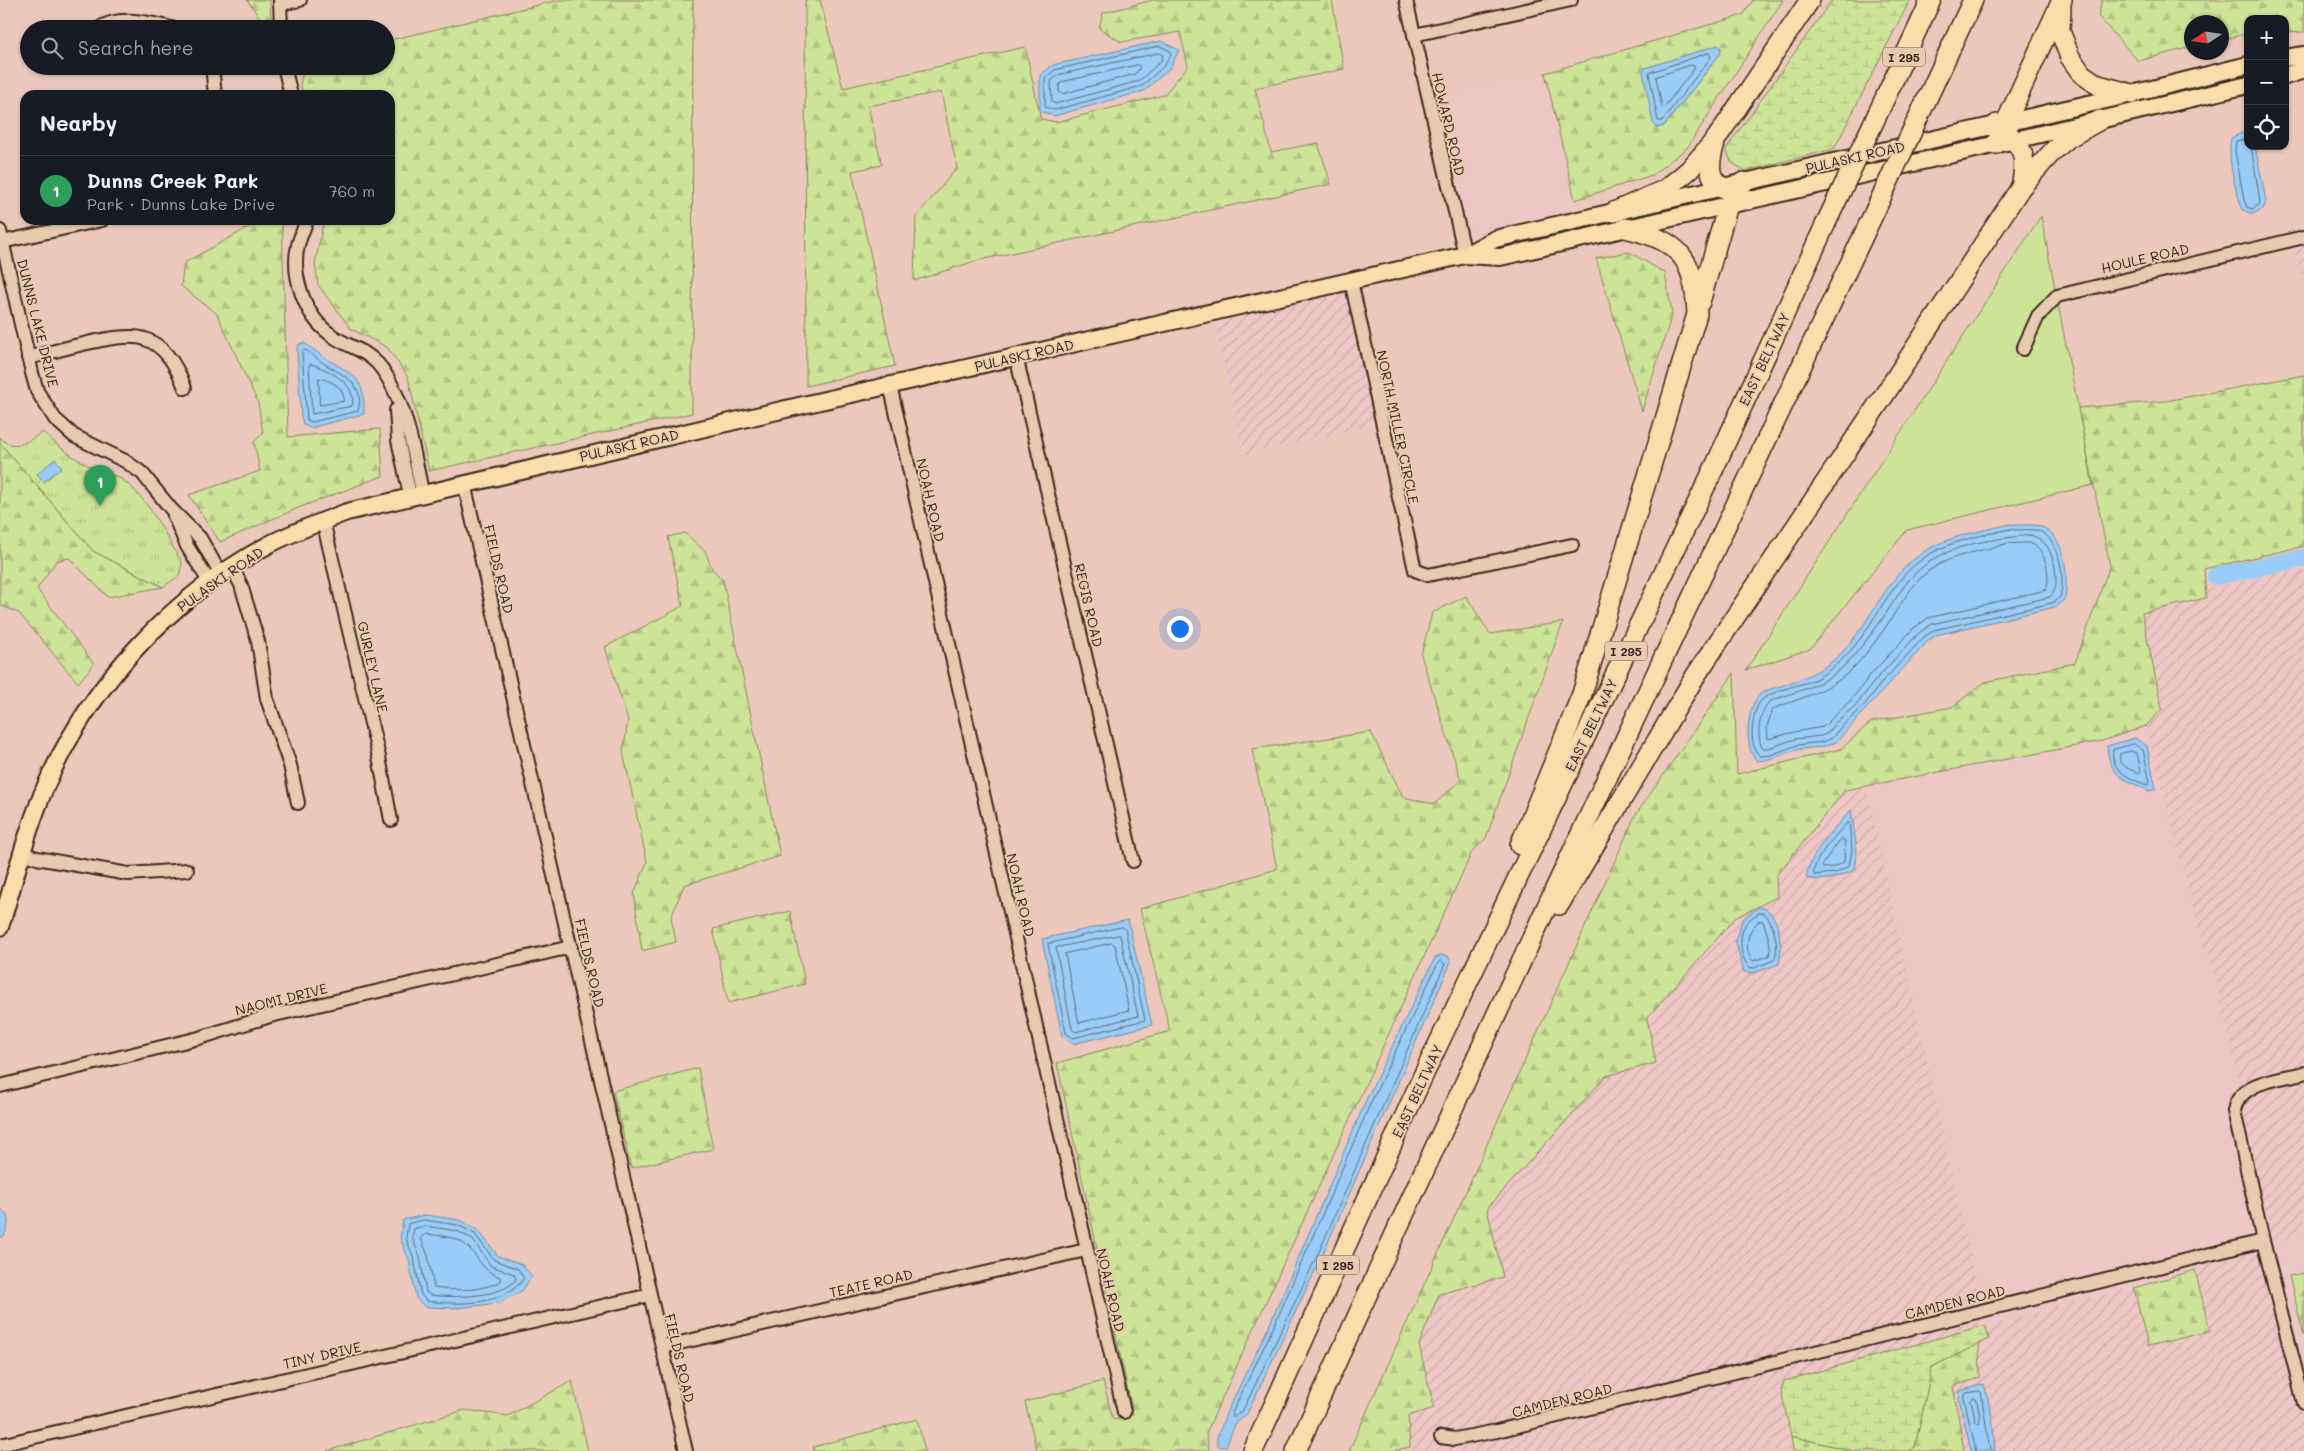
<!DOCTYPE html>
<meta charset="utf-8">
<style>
body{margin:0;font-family:Mali,sans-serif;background:#242831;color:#f1f3f6}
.controls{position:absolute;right:15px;top:15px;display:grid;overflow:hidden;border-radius:10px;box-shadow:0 1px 4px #0004}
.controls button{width:45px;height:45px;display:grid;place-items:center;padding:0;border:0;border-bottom:1px solid #363941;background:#171b24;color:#f1f3f6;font:25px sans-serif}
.compass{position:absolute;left:2184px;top:15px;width:45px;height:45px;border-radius:50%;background:#171b24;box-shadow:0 1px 4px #0004;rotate:258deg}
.you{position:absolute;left:1179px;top:628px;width:18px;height:18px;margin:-12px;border:4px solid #fff;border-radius:50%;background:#1a73e8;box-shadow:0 0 0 8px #1a73e833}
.badge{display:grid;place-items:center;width:32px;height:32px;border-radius:50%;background:#1f6fb2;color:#fff;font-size:16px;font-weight:700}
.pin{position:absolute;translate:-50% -41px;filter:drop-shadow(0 1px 2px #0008)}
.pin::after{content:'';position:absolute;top:26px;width:18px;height:15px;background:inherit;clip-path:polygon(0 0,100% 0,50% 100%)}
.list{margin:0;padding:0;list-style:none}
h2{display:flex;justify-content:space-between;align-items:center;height:65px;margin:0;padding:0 20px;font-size:21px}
h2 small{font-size:16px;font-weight:400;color:#9ea1a6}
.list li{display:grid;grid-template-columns:32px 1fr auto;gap:15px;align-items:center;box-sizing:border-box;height:70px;padding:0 20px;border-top:1px solid #363941}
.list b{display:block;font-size:19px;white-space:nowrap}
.list p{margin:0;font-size:16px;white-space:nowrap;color:#9ea1a6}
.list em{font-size:16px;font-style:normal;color:#9ea1a6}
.icon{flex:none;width:28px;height:28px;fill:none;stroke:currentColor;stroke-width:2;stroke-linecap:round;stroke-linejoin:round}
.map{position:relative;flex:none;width:2304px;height:1451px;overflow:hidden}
.search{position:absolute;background:#171b24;box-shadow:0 1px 4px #0004;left:20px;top:20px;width:375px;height:55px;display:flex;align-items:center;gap:12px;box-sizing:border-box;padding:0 18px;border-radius:28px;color:#9ea1a6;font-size:19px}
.panel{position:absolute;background:#171b24;box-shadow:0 1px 4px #0004;left:20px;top:90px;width:375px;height:135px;border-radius:15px}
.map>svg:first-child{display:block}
.built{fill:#efc6c6}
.industrial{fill:url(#industrial-furrows)}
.green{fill:#cde398;stroke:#84865b}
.forest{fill:url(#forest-firs);stroke:#84865b;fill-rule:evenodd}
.wetland{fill:url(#wetland-marsh);stroke:#84865b}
.park{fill:url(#park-tufts);stroke:#84865b}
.water{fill:#99ccf6;stroke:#738ba0}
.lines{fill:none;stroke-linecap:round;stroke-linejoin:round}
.shore{stroke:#616b74;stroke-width:1}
.river{stroke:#99ccf6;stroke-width:18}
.minor-casing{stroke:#3b2a1e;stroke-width:16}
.major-casing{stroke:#3b2a1e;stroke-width:20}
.highway-casing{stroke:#3b2a1e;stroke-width:22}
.minor{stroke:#e8cbaf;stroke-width:12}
.major{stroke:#faddab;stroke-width:16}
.highway{stroke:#faddab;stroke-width:19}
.highway-bridge-casing{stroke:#3b2a1e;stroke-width:22;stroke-linecap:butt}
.highway-bridge{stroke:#faddab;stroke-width:19}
.labels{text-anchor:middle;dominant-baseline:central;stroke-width:4;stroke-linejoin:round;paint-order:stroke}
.shield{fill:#e8cbaf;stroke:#6f5a4a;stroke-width:1}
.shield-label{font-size:12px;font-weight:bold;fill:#3b2a1e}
.street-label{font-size:14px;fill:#3b2a1e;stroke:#e8cbaf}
</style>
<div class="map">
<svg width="2304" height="1451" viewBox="0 0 2304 1451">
<defs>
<pattern id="industrial-furrows" width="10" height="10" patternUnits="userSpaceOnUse" patternTransform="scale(1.25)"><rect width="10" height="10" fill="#efc6c6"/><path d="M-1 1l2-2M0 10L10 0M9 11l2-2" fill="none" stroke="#ceaaaa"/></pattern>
<pattern id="forest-firs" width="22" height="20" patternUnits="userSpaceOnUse" patternTransform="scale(1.25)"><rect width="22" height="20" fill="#cde398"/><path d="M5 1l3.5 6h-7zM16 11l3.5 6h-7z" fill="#b1c383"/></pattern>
<pattern id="wetland-marsh" width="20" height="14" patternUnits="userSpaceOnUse" patternTransform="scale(1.25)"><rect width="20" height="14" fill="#cde398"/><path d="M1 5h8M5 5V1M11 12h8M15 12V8" fill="none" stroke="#b1c383"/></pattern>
<pattern id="park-tufts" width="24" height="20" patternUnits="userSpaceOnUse" patternTransform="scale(1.25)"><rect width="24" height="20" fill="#cde398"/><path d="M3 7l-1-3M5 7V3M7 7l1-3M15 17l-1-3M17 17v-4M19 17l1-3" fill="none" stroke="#b1c383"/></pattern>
</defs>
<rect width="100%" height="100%" fill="#ecc8bc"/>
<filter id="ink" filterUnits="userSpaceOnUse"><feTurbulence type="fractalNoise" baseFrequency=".02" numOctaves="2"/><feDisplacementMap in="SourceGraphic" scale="10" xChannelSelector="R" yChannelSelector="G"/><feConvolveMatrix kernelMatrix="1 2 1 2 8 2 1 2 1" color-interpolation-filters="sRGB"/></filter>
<g filter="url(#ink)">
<g class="built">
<polygon points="1545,73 1579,214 1492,233 1480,232 1472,228 1465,219 1432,98"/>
<polygon points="2146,726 2204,951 2209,954 2239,1081 2227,1097 2259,1248 2304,1233 2304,1273 2289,1277 2304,1335 2304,1421 2258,1249 2194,1264 2195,1270 2134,1288 2062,1304 1986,1327 1866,786 2102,741"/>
</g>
<g class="industrial">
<polygon points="2304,243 2304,284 2294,245"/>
<polygon points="1348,291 1377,424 1244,454 1215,322"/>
<polygon points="2304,568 2304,1233 2259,1249 2304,1421 2304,1451 1964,1451 1953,1386 1980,1378 1979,1343 1781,1390 1793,1451 1393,1451 1410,1447 1408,1416 1434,1408 1419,1345 1439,1293 1503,1277 1486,1209 1606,1076 1656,1063 1647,1018 1735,918 1777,897 1776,876 1845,790 1866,786 1986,1327 2062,1304 2134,1288 2148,1346 2210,1331 2194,1263 2259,1248 2227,1097 2239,1081 2209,954 2204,951 2146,726 2162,709 2142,613 2206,598 2205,589"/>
</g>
<polygon class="green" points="2041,216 2093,485 1907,530 1810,649 1746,670"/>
<g class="forest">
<polygon points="247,0 270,0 271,29 268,29"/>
<polygon points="559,0 693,0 692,413 429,471 408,377 387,347 351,329 318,285 315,263 324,220 390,220 390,95 305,95 300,85 304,66 386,66 386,41"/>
<polygon points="805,0 820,0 843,88 1025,47 1041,119 1056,122 1164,95 1188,66 1180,32 1121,42 1099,28 1103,13 1153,0 1332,0 1344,69 1255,88 1271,152 1318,143 1331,184 975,261 914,281 916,217 957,168 941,92 868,106 882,165 852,171 895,366 806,386"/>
<path d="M 1753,0 L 1783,0 L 1687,148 L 1652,175 L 1575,200 L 1545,73 L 1743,15 ZM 1721,48 L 1720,54 L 1664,126 L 1657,128 Z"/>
<polygon points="2102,0 2304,0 2304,32 2285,33 2285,19 2248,19 2248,33 2222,40 2222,22 2192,22 2191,47 2138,61 2098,16"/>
<polygon points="262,220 282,220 288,437 380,429 383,476 298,508 220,542 189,495 260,471 254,442 263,433 258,403 217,314 181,286 184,263"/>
<polygon points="1629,252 1665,273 1672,314 1642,411 1596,258"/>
<polygon points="2304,375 2304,546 2204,569 2206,598 2142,613 2162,709 2146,726 2102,741 1845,790 1776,876 1777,897 1735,918 1647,1018 1656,1063 1606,1076 1487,1209 1503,1277 1439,1294 1419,1345 1434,1408 1408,1416 1410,1447 1393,1451 1349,1451 1635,816 1734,673 1737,774 1841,749 1871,722 1952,707 1985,682 2075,663 2110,565 2078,408 2166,401"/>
<polygon points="0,443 93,551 163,587 108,597 69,558 56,561 37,589 94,664 78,683 19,613 0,605"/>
<polygon points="685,533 705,551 712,569 723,580 780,856 684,885 671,917 676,942 642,951 634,894 647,862 623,752 628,721 605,647 683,606 668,537"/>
<polygon points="1466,596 1490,634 1563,622 1486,838 1472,852 1206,1433 1209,1451 1037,1451 1025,1402 1103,1381 1113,1420 1133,1414 1057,1063 1170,1031 1140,909 1277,869 1252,749 1371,732 1403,797 1434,804 1461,780 1421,655 1432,613"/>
<polygon points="790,911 805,984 728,1003 713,929"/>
<polygon points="698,1068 713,1149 631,1168 613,1091"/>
<polygon points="2195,1270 2210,1331 2148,1346 2134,1288"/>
<polygon points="2304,1273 2304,1335 2289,1276"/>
<polygon points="1979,1343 1980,1378 1953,1386 1964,1451 1909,1451 1915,1447 1932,1367"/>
<polygon points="572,1381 588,1451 327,1451 465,1410 508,1416"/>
<polygon points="917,1419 925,1451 814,1451 813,1447"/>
<polygon points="1791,1436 1854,1451 1793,1451"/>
</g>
<g class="wetland">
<polygon points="1832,0 1910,0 1834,149 1745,171 1731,162 1726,149"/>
<polygon points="1982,1326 1986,1327 1989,1339 1932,1367 1915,1447 1909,1451 1854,1451 1791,1436 1781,1390 1784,1381"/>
</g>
<path class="park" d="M 43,432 C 57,446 75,459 93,468 C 105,473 118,475 128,484 C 151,504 166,536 182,563 L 179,576 L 163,587 L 93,551 L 0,443 L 0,437 C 13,453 30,440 43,432 Z"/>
<g class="water">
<polygon points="1161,41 1179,50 1170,68 1144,91 1054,116 1040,111 1040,75 1053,65"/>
<polygon points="1718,45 1721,48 1720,54 1664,126 1657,128 1653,123 1643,72 1645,68"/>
<path d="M 2242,133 L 2248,135 L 2248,146 L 2255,146 L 2266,201 L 2264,208 L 2253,214 L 2243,210 C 2235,190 2227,160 2231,138 Z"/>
<path d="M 304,343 C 312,348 319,354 327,359 C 354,376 365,376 364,414 L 310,428 L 303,424 L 301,417 L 297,348 L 299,344 Z"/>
<polygon points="55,459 62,467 44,482 37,474"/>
<path d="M 2010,524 C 2022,527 2032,522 2044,528 C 2067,540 2068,578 2065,599 L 2055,607 L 1936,635 L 1928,641 L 1836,742 C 1823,749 1810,747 1796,750 C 1783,754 1772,760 1757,761 C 1749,753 1749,744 1748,733 C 1748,720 1751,700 1763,692 C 1768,689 1775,688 1781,686 C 1800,679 1819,673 1835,659 C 1868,630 1882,582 1918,556 C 1944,536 1979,532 2010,524 Z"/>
<path d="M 2135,738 L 2147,746 L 2156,789 L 2149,791 C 2123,778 2110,778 2107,746 Z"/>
<path d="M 1851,810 L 1857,850 L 1854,870 C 1838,878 1825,882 1806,878 C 1811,851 1833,830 1851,810 Z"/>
<path d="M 1759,907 C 1780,909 1783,947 1779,964 L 1754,973 L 1744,972 L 1735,940 L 1743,919 Z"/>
<polygon points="1128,920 1152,1025 1073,1044 1062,1036 1042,939"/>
<polygon points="1441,955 1448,956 1451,962 1322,1256 1247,1414 1235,1424 1226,1447 1221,1447 1217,1444 1217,1438 1226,1414 1269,1326 1367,1098 1435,958"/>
<path d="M 0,1208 C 11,1217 9,1223 4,1236 L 0,1238 Z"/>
<polygon points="425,1215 460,1220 479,1231 498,1256 521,1264 532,1276 522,1291 499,1303 457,1308 425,1307 416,1298 409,1260 400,1238 403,1220"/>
<polygon points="1984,1384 1992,1416 1995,1451 1971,1451 1959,1399 1960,1391"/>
</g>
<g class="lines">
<g class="shore">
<polygon points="1160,46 1170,51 1171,54 1165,65 1142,86 1055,110 1045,107 1045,78 1055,70"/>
<polygon points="1159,53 1163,55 1161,61 1139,81 1055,104 1052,102 1051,81 1058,75"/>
<polygon points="1709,53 1711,57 1662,121 1658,121 1649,73"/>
<polygon points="1138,65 1140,68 1135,74 1062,94 1059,92 1059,85 1062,82"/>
<polygon points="1691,65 1694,66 1694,69 1665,106 1662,107 1656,77"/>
<polyline points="2248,139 2236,141 2235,151 2244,200 2247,207 2252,209 2259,205 2260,201 2251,146"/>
<path d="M 304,350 C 311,352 317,359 323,363 C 342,375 366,383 358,411 L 312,422 L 307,420 L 302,352 Z"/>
<path d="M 311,364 C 328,369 358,384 352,406 L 312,414 L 309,366 Z"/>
<path d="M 319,378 C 330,380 345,387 344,401 L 320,405 Z"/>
<path d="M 2010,529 C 2021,532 2031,527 2041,532 C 2061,542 2065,579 2060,597 L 2052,603 L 1934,630 L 1924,637 L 1882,682 L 1862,708 L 1840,728 L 1832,738 L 1823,742 L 1797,745 L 1771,755 L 1760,756 C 1748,747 1752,717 1758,705 C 1766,690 1801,686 1816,679 C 1823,675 1831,669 1838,663 C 1871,636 1886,585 1921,560 C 1946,541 1981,536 2010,529 Z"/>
<path d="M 2030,535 C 2037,537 2042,540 2047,546 C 2054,557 2062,587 2050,597 L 1932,624 L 1919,633 L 1877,678 L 1857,704 L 1835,723 L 1828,733 L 1821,736 L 1795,739 L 1769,748 L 1762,748 C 1756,734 1759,714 1769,702 C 1794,691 1823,687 1844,666 C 1857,653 1869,637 1880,622 C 1894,603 1905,579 1925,565 C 1954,543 1996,539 2030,535 Z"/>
<path d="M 2009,543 C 2016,545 2026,541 2032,544 C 2046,549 2051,578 2046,590 L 1928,618 L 1914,628 L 1872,673 L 1851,700 L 1823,727 L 1794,732 L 1768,739 L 1767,726 L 1773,709 C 1799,698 1828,692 1849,672 C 1863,659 1876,641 1887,625 C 1900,606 1911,584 1930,570 C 1952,554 1983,551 2009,543 Z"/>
<path d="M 2134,744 L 2143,750 L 2150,782 L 2148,785 C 2131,780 2109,770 2113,750 Z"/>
<path d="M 2132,751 L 2137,754 L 2141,771 L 2139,773 C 2130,770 2117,765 2120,754 Z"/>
<path d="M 1849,823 L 1852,850 L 1849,866 L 1836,873 L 1814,875 C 1811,861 1837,834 1846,824 Z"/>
<polygon points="1841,839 1845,841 1844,862 1834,867 1823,868 1822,865"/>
<path d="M 1759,913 L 1764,913 C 1774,922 1780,949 1774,960 L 1754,968 L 1749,967 C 1739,956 1738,935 1747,922 C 1749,919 1755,916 1759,913 Z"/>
<path d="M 1759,921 L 1763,921 C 1766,931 1773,946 1769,956 L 1753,961 C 1743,949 1747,930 1759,921 Z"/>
<polygon points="1122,927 1125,929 1145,1020 1073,1038 1066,1033 1048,944"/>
<polygon points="1120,935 1138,1016 1075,1032 1072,1029 1056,948"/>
<polygon points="1112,943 1115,945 1129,1010 1079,1023 1065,954"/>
<polygon points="1441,961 1445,964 1318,1254 1243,1410 1233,1417 1232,1413 1273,1328 1372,1100 1438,963"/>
<path d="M 424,1220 L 458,1225 L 475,1234 L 494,1260 L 518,1269 L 524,1278 C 506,1306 457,1305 427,1301 L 421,1295 L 414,1259 L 406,1238 L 408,1224 Z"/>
<path d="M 425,1226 L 457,1231 L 472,1239 L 491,1266 L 514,1274 L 516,1279 C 504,1298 451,1298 430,1295 L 426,1292 L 420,1257 L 412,1237 L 414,1229 Z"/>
<path d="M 426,1234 C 439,1236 457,1236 467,1246 C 481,1259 479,1269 500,1277 L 501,1281 C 484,1291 454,1291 434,1288 L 428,1256 L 421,1238 Z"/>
<polygon points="1974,1398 1977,1400 1980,1418 1979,1424 1976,1422 1971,1401"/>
<polyline points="1976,1451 1964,1398 1966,1393 1979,1391 1981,1392 1990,1451"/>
</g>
<polyline class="river" points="2216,576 2304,558"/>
<defs>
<g id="minor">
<polyline points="280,0 281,29"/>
<polyline points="1406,0 1465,255"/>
<polyline points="280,4 300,0"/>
<path d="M 98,29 C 119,14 152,23 175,29"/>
<polyline points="1414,35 1571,0"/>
<polyline points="212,66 215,95"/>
<polyline points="284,66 291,95"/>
<path d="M 307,220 C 304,228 300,237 298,245 C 291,275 304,315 330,334 C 345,346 365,349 378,364 C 405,396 414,452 422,492"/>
<polyline points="0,231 32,373 37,391 55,419 74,436 125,461 142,473 171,509 200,538 221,575"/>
<polyline points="2,242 102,220"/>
<polyline points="1351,281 1415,570 1428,575 1572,545"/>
<polyline points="2023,349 2038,316 2057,296 2304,237"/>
<polyline points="1016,356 1133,861"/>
<path d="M 28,358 C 54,352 122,330 145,339 C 166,346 178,369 185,388"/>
<polyline points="890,385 1124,1412"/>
<polyline points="396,410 398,440 410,495"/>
<polyline points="464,483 686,1451"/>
<polyline points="174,516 187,546 210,583"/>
<polyline points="323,521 379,757 391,820"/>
<polyline points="232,567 241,585 258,641 267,699 290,765 298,803"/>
<polyline points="22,853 37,858 128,874 187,870"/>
<path d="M 2304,1073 C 2279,1079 2239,1081 2234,1111 L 2263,1241 L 2304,1403"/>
<polyline points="0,1086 199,1038 270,1016 571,947"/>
<polyline points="662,1347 1086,1250"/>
<polyline points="1441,1437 1455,1439 1497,1431 2263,1241"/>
<polyline points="0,1445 650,1295"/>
</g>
<g id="major">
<polyline points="2285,58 2304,55"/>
<polyline points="2285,76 2304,70"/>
<polyline points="1465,255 1500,257 2015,140 2248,85"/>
<path d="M 0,927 C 15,879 27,829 47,783 C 92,682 173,596 270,544 C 295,531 321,522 347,512 L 816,402 L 1465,255 L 1495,239 L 2132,94 L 2248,65"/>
</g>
<g id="highway">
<polyline points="2061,8 2060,31 2070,57 2082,74 2098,85 2132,94"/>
<polyline points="1925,103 1973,0"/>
<polyline points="1878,113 1931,0"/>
<path d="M 1997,124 C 2023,146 2028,153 2021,187"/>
<path d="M 1715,143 C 1703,181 1715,185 1748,200"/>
<polyline points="1996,144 2062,0"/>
<polyline points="1614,212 1666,189 1689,170 1716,139 1810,0"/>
<polyline points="1700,302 1728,205 1743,182"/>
<path d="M 1520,845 L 1582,694 L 1697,314 C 1694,257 1680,241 1625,228"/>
<polyline points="1559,905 1696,675 1883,397 2021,187 2053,151 2068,138 2100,120"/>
<polyline points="1253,1451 1422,1078 1716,464 1826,223"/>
<path d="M 1296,1451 C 1484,1036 1679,624 1874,213"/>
</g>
</defs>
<use href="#minor" class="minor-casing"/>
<use href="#major" class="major-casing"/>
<use href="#highway" class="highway-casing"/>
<use href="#minor" class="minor"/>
<use href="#major" class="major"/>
<use href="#highway" class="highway"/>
<defs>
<g id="highway-bridge">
<polyline points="1874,213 1925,103"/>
<polyline points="1826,223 1878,113"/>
</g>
</defs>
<use href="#highway-bridge" class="highway-bridge-casing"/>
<use href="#highway-bridge" class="highway-bridge"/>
</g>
</g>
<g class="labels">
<g class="shield">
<rect x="1883" y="47.5" width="42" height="19" rx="4"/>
<rect x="1605" y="641.5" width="42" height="19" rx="4"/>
<rect x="1317" y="1255.5" width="42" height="19" rx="4"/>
</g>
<g class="shield-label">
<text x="1904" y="57">I 295</text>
<text x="1626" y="651">I 295</text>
<text x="1338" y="1265">I 295</text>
</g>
<g class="street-label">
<text transform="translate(1449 124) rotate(77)">HOWARD ROAD</text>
<text transform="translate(1855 157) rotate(-13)">PULASKI ROAD</text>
<text transform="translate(2145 258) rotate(-13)">HOULE ROAD</text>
<text transform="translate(38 323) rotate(76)">DUNNS LAKE DRIVE</text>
<text transform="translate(1024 355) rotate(-13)">PULASKI ROAD</text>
<text transform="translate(1764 359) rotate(-65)">EAST BELTWAY</text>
<text transform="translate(1398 427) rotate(78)">NORTH MILLER CIRCLE</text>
<text transform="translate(629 445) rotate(-13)">PULASKI ROAD</text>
<text transform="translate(931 500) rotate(77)">NOAH ROAD</text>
<text transform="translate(499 569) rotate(77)">FIELDS ROAD</text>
<text transform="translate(220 579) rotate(-35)">PULASKI ROAD</text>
<text transform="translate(1089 605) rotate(77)">REGIS ROAD</text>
<text transform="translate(373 667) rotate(77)">GURLEY LANE</text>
<text transform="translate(1591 725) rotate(-64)">EAST BELTWAY</text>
<text transform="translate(1021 895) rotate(77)">NOAH ROAD</text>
<text transform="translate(590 963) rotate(77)">FIELDS ROAD</text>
<text transform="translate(281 999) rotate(-14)">NAOMI DRIVE</text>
<text transform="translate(1417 1091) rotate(-65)">EAST BELTWAY</text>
<text transform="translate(871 1283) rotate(-13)">TEATE ROAD</text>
<text transform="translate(1111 1290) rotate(77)">NOAH ROAD</text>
<text transform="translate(1955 1302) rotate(-14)">CAMDEN ROAD</text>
<text transform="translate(322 1355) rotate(-13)">TINY DRIVE</text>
<text transform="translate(680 1358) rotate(77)">FIELDS ROAD</text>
<text transform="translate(1562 1400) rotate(-14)">CAMDEN ROAD</text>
</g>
</g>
</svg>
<div class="controls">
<button>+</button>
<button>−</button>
<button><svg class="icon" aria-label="locate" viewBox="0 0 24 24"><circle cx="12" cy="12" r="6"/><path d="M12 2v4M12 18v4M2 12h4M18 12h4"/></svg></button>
</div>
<svg class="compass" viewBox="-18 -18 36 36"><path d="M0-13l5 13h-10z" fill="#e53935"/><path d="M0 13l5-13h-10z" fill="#9ea1a6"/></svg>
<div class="you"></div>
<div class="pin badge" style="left:100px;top:506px;background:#2e9e5b">1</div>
<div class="search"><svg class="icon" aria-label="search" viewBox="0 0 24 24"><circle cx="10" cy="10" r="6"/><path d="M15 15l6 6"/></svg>Search here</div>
<section class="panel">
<h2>Nearby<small></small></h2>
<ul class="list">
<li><span class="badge" style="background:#2e9e5b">1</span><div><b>Dunns Creek Park</b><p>Park · Dunns Lake Drive</p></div><em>760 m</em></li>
</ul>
</section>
</div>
